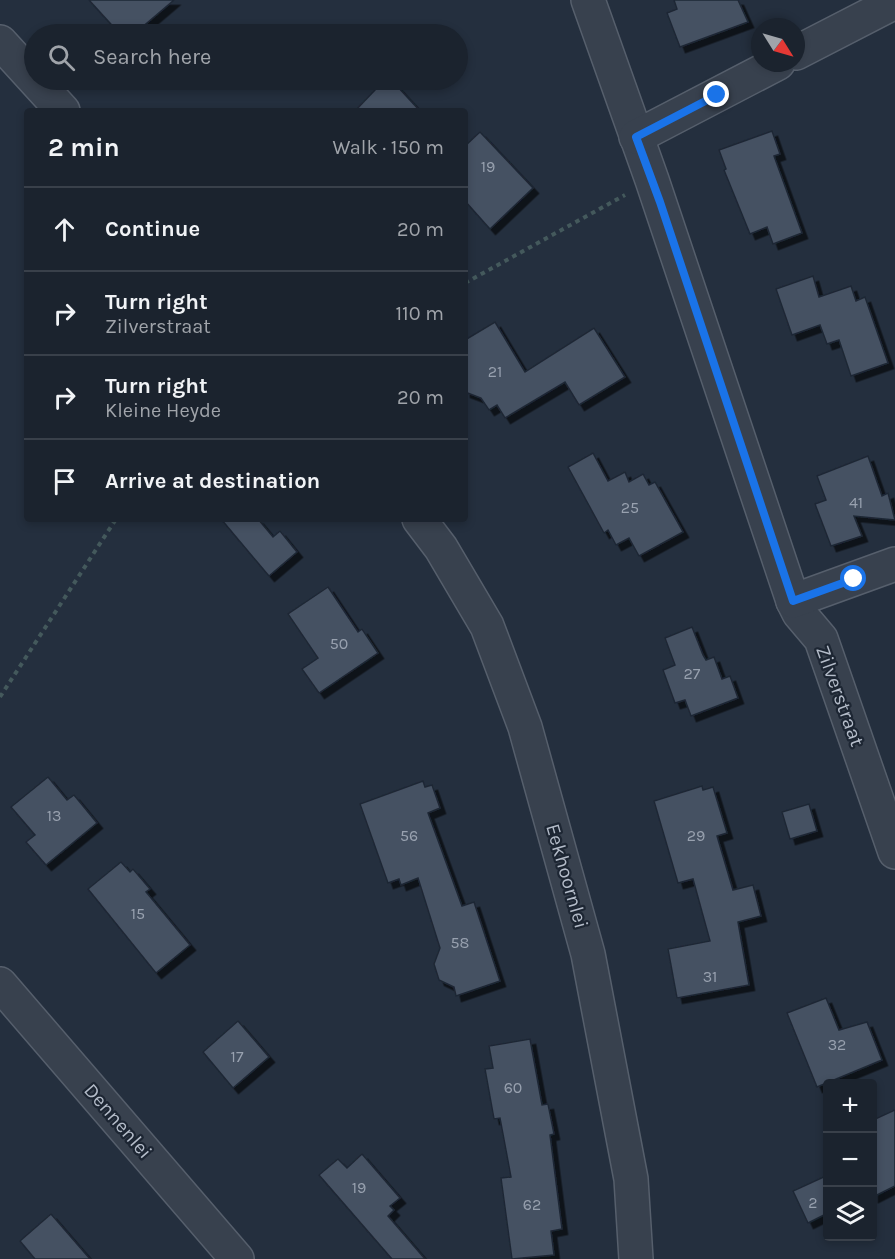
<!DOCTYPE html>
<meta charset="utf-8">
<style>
body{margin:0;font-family:Karla,sans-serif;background:#242b36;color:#f1f3f6}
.controls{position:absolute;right:18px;bottom:18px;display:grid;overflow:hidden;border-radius:6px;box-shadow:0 3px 9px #0003}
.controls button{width:54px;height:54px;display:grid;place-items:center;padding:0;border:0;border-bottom:2px solid #39404a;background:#1b232e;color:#f1f3f6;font:30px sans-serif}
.compass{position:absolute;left:751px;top:18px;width:54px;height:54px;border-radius:50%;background:#1b232e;box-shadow:0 3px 9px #0003;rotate:127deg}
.stop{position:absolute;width:18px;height:18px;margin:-14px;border:4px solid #1a73e8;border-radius:50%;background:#fff}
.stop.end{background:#1a73e8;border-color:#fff;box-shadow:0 2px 6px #0008}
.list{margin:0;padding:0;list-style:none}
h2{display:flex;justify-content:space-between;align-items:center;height:78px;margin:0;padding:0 24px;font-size:26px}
h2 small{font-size:20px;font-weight:400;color:#a0a4aa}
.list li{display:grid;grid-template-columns:39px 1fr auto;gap:18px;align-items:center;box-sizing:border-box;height:84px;padding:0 24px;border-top:2px solid #39404a}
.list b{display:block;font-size:22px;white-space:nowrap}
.list p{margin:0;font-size:20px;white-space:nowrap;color:#a0a4aa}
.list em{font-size:20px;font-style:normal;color:#a0a4aa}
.icon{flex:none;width:33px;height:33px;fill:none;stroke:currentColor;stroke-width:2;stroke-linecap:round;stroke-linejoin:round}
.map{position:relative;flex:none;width:895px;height:1259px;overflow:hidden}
.search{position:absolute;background:#1b232e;box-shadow:0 3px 9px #0003;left:24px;top:24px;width:444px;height:66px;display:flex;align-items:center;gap:15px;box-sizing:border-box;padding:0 21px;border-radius:33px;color:#a0a4aa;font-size:22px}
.panel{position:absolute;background:#1b232e;box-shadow:0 3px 9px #0003;left:24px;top:108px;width:444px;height:414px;border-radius:6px}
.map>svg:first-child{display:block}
.building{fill:#455162;stroke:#1f2835;stroke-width:1.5;filter:url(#shadow)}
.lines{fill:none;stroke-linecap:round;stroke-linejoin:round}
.minor-casing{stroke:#565f6c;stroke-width:36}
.path{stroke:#44595c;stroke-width:4;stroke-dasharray:4.5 4.5;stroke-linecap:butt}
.minor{stroke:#38414e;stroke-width:33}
.route{stroke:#1a73e8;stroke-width:8}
.labels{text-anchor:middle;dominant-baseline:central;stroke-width:4.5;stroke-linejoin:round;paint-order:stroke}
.number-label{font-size:16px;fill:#98a1af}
.street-label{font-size:20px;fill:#b4bcc9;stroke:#1d2633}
</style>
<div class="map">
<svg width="895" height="1259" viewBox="0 0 895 1259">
<defs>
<filter id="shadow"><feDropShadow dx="5.5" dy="5.5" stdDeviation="0" flood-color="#0009"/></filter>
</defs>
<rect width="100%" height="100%" fill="#242f3e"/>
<g class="building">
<polygon points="89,0 174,0 134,34 120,34"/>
<polygon points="674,0 738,0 748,22 680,47 667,13 677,9"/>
<polygon points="396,85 420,111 355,111 376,89"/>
<polygon points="772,131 780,154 774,156 802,233 773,244 767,227 750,234 724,170 726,169 719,150"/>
<polygon points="480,132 533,188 490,229 465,201 465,146"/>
<polygon points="813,276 819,297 851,286 856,301 865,297 888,363 851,376 839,340 827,344 820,325 792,335 776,289"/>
<polygon points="495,322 525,372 594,328 625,377 579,405 565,382 505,418 497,405 489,410 481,398 465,392 465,340"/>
<polygon points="593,453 608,481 625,472 629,482 643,474 649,485 655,482 683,532 639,556 629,538 616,545 608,530 604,533 568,467"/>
<polygon points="868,456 882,496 888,493 895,520 854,516 862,536 831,546 815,504 826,500 817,476"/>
<polygon points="221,519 258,519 273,537 280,531 297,552 269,576"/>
<polygon points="328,587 358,632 362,629 378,653 319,693 302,669 318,658 288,614"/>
<polygon points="692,627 703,655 706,660 714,657 722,679 730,676 738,698 691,716 685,700 675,703 663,670 675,665 665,638"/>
<polygon points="48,777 67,800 74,795 97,823 46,865 26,842 35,835 11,807"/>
<polygon points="423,781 425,787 432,785 440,808 428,813 462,906 474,902 500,981 456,996 454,987 439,980 434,964 440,948 418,878 401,885 399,879 388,883 360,804"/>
<polygon points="702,786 703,790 713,787 727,833 717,836 733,890 753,885 761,916 738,922 749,985 677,998 668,949 710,941 693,879 678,883 654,801"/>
<polygon points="809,804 817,831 790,839 782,812"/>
<polygon points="121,862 130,872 133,869 150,889 146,892 190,945 156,973 88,889"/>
<polygon points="826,998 839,1030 867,1022 882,1060 817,1087 787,1013"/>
<polygon points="238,1021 269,1057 233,1088 203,1052"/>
<polygon points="530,1039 542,1105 548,1104 554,1134 550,1135 562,1229 551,1231 554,1255 512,1259 501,1178 511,1177 500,1118 494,1119 485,1069 493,1068 489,1046"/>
<polygon points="895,1110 895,1186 873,1197 873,1120"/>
<polygon points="362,1154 400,1198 390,1206 394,1210 388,1216 425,1259 392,1259 319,1175 338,1159 347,1168"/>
<polygon points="828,1175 828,1213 808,1223 793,1191"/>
<polygon points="51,1214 90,1259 35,1259 20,1241"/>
</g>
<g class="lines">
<defs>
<g id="minor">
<polyline points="588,0 652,180 793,601 799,613 821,639 895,852"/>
<polyline points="0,42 63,111"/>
<polyline points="796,53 895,2"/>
<polyline points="636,137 778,63"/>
<polyline points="419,519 441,548 487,626 525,727 588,954 631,1179 636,1259"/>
<polyline points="793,601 895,564"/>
<polyline points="0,984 237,1259"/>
</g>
</defs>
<use href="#minor" class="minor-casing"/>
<g class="path">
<polyline points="465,283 625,195"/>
<polyline points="0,697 116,519"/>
</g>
<use href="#minor" class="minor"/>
</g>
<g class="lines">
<polyline class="route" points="717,95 636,137 660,202 793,601 854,579"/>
</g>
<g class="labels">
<g class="number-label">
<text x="488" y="166">19</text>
<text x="495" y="371">21</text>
<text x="856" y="502">41</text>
<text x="630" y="507">25</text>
<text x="339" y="643">50</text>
<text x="692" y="673">27</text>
<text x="54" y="815">13</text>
<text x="409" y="835">56</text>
<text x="696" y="835">29</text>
<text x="138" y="913">15</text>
<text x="460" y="942">58</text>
<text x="710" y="976">31</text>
<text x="837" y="1044">32</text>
<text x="237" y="1056">17</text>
<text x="513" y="1087">60</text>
<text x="359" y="1187">19</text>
<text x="813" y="1202">2</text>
<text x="532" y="1204">62</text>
</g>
<g class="street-label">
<text transform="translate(840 696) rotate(70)">Zilverstraat</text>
<text transform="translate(567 876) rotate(74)">Eekhoornlei</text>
<text transform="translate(118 1121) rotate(49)">Dennenlei</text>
</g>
</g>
</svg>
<div class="controls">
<button>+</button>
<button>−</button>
<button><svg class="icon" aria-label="layers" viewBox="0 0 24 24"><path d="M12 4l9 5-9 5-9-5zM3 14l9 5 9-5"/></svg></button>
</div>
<svg class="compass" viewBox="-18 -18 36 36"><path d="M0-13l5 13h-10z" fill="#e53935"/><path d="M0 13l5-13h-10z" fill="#a0a4aa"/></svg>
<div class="stop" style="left:854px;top:579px"></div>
<div class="stop end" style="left:717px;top:95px"></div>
<div class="search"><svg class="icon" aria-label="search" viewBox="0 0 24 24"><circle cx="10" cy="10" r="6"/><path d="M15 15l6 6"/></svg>Search here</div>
<section class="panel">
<h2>2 min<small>Walk · 150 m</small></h2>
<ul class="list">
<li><svg class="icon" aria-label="ahead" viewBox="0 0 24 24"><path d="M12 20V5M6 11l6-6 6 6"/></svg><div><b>Continue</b></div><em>20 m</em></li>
<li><svg class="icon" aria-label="right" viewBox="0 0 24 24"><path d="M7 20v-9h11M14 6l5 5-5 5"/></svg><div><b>Turn right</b><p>Zilverstraat</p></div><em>110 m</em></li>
<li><svg class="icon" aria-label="right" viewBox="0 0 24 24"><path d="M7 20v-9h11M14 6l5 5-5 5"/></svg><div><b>Turn right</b><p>Kleine Heyde</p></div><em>20 m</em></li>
<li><svg class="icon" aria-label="arrive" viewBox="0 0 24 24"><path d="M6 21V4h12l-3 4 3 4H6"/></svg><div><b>Arrive at destination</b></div></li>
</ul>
</section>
</div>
